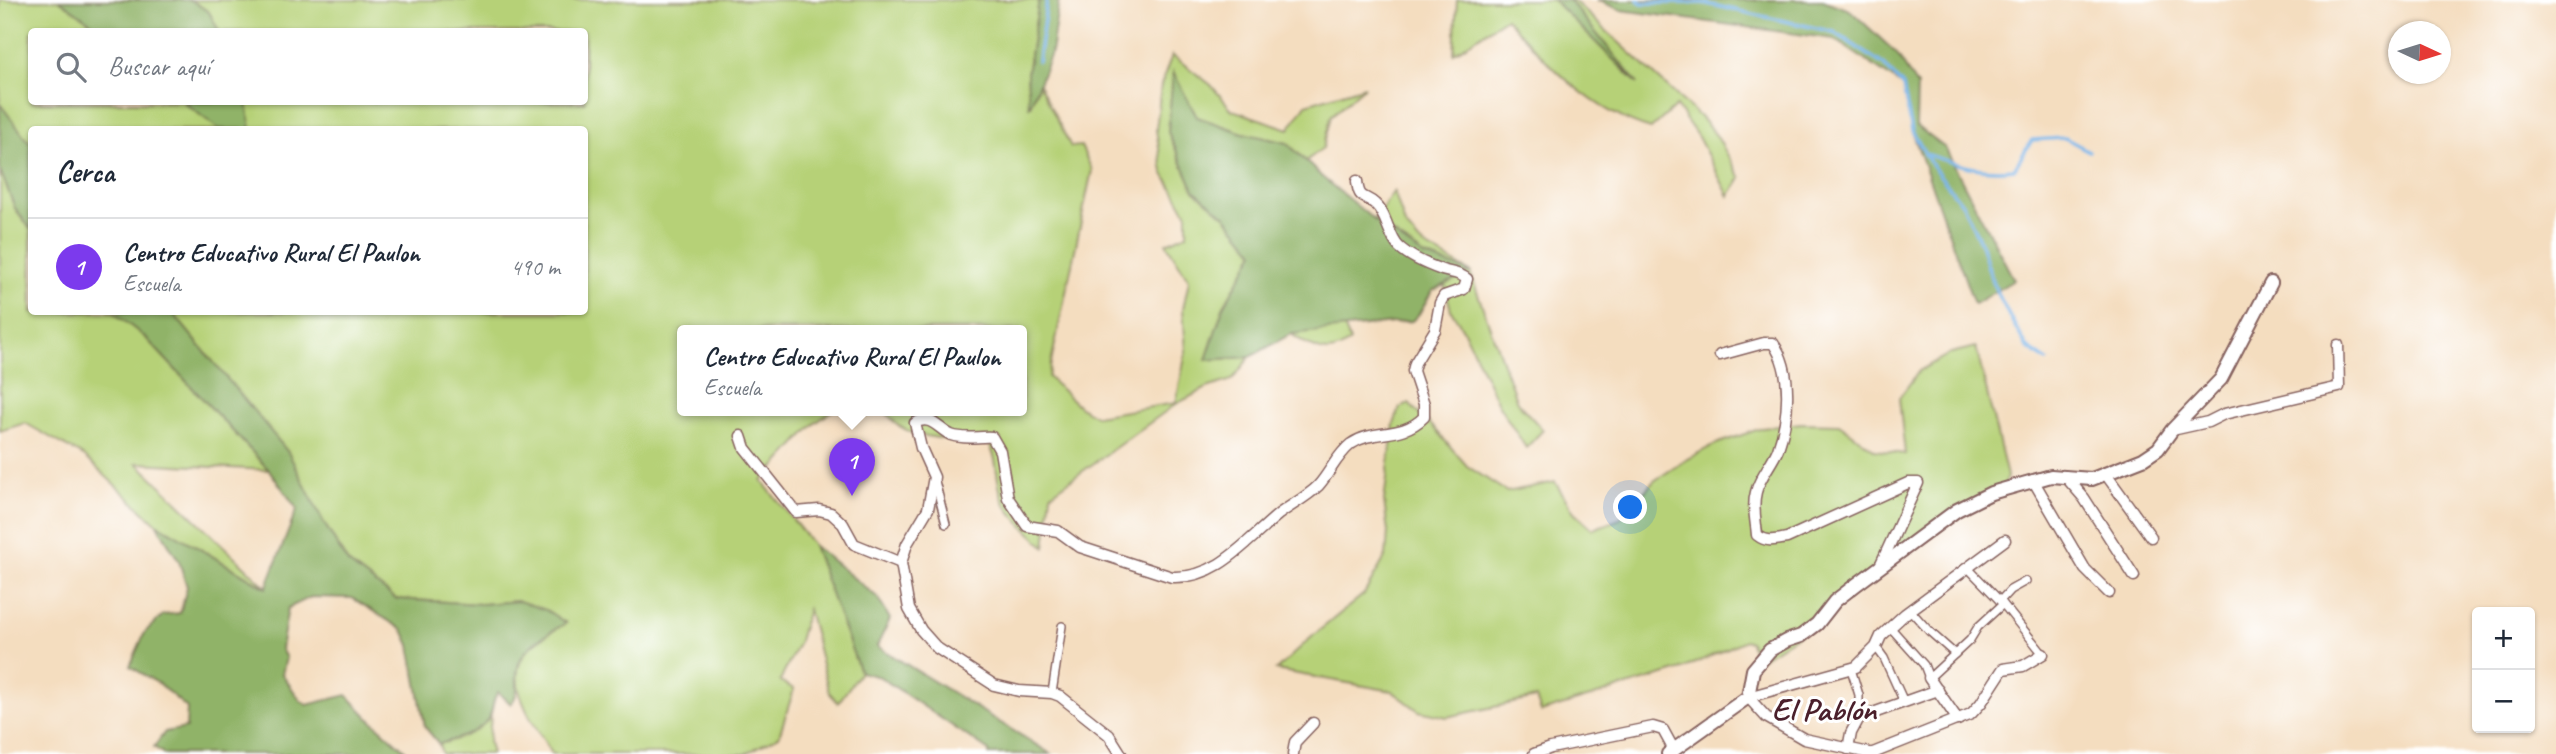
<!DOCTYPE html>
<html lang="es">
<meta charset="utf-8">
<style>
body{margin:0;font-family:Caveat,sans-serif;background:#f6f6f7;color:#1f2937}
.controls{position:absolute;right:21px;bottom:21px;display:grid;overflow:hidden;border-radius:7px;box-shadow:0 2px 5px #0004}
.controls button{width:63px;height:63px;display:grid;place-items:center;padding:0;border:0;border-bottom:2px solid #e0e1e3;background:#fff;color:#1f2937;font:35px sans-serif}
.compass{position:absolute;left:2388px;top:21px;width:63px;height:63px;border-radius:50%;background:#fff;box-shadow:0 2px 5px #0004;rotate:94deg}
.you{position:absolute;left:1631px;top:508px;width:24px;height:24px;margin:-18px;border:5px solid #fff;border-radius:50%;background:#1a73e8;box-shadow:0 0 0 10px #1a73e833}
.badge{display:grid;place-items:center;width:46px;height:46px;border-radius:50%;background:#7c3aed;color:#fff;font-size:23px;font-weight:700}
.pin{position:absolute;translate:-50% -58px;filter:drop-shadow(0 2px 4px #0008)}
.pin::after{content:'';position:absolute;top:37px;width:24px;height:21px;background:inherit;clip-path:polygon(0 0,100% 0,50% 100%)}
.popup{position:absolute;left:677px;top:325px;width:350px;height:91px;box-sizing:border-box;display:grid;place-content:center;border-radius:7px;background:#fff;filter:drop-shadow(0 2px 5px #0005);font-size:23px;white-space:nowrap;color:#747a83}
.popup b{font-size:26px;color:#1f2937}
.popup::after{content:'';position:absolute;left:50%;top:100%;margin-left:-14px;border:14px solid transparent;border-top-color:#fff}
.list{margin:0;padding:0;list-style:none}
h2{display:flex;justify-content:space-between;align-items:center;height:91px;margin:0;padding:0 28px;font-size:30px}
h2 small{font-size:23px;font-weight:400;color:#747a83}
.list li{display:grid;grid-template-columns:46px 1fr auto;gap:21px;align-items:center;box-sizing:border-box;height:98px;padding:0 28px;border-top:2px solid #e0e1e3}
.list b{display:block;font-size:26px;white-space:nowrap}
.list p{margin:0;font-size:23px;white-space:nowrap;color:#747a83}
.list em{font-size:23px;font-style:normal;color:#747a83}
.icon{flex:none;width:38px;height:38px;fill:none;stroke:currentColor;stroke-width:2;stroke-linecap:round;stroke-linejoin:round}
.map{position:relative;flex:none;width:2556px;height:754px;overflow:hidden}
.search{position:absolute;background:#fff;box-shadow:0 2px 5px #0004;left:28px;top:28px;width:560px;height:77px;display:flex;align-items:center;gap:18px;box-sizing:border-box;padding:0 24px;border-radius:7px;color:#747a83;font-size:26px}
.panel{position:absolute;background:#fff;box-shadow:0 2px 5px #0004;left:28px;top:126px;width:560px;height:189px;border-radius:7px}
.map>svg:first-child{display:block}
.green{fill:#b6d177;stroke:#807851;stroke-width:2;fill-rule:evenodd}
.forest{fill:#90b368;stroke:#6d694a;stroke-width:2}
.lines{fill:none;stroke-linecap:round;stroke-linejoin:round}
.stream{stroke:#74b2e7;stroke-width:3.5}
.pedestrian-casing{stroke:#86625f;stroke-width:10}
.minor-casing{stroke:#86625f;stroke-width:13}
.tertiary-casing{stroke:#86625f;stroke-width:16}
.pedestrian{stroke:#fff;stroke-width:7}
.minor{stroke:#fff;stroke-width:10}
.tertiary{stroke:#fff;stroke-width:12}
.labels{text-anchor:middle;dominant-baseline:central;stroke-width:6;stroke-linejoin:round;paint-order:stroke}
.neighbourhood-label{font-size:32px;font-weight:bold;fill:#4a1f2b;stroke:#fff}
</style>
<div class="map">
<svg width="2556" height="754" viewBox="0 0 2556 754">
<rect width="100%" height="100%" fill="#fff"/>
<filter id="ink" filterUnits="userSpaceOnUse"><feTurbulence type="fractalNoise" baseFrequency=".0143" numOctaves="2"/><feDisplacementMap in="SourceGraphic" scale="14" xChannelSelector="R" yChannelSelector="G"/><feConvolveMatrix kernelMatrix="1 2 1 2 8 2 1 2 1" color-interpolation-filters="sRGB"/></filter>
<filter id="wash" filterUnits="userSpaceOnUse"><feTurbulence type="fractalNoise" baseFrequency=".00686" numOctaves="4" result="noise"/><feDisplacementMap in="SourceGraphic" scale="28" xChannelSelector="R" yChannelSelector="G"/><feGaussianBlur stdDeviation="1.57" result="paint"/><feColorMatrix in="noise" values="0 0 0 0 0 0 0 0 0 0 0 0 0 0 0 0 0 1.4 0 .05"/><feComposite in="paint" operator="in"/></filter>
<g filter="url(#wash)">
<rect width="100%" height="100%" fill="#f4ddbf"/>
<g class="green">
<path d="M 0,0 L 1039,0 L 1027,74 L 1030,106 L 1039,84 L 1071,147 L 1081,146 L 1092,170 L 1048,377 L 1080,407 L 1096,416 L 1176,403 L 1186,351 L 1183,309 L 1189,280 L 1166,243 L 1187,234 L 1187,214 L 1163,172 L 1156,130 L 1161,85 L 1172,55 L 1211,85 L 1232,110 L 1289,129 L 1306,104 L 1365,86 L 1331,116 L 1323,148 L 1306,161 L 1287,143 L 1243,133 L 1197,117 L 1173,73 L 1168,132 L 1194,190 L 1226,217 L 1255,252 L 1223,308 L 1207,360 L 1250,357 L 1232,380 L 1207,388 L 1176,404 L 1051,494 L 1045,547 C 1032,534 1008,514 1002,497 C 995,477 999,457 986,439 L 969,443 L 914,434 L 897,425 L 884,410 L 1022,410 L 1022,330 L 682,330 L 682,410 L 833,410 L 814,424 L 762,481 L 813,545 L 860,672 L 838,703 L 829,692 L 808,609 L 798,644 L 780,681 L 794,689 L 779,736 L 745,754 L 552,754 C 535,724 498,679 530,647 C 540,637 554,631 566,623 L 519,601 L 481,604 L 396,599 L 348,563 L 324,523 L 221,373 L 172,312 L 584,312 L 584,130 L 32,130 L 31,145 L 0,104 ZM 32,32 L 584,32 L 584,102 L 32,102 Z"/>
<path d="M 1457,0 L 1553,0 L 1631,77 L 1569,0 L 1573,0 L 1700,117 L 1716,135 L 1741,178 L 1729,196 L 1698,137 L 1676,106 L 1651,129 C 1590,111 1548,64 1506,18 L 1454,53 Z"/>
<polygon points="0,170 15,208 31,230 32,312 113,312 146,338 269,470 137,463 267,588 156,523 85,457 25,423 0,431"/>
<polygon points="1394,191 1405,225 1420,243 1470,272 1517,402 1543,430 1526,448 1498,404 1464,331 1451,310 1444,283 1469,272 1425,256 1374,220"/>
<path d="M 1344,327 L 1350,341 C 1329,361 1311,347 1291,334 Z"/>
<polygon points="1976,347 2007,476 2004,491 1935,529 1815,624 1756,662 1750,642 1745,640 1683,669 1541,712 1536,698 1447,717 1419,711 1392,691 1276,670 1315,634 1364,594 1386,556 1388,532 1384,501 1394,424 1400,408 1409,404 1435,429 1467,466 1507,492 1555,482 1574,512 1593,529 1620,519 1654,481 1687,459 1716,444 1762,428 1801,423 1839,424 1875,450 1905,454 1899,398 1919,371 1951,353"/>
<path d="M 491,713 L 489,742 L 492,754 L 442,754 L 439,744 C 464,738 474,732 491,713 Z"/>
</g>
<g class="forest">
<polygon points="59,0 191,0 209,12 219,31 103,31"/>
<polygon points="1039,0 1059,0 1051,53 1029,108 1027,74"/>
<polygon points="1553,0 1569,0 1638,84"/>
<polygon points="1597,0 1823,0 1850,10 1896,53 1917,86 1916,126 1945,148 2014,280 1974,304 1912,131 1903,86 1834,39 1621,10"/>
<polygon points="1173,72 1197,117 1243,133 1287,143 1322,177 1385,229 1425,256 1470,272 1432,291 1419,314 1412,321 1291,334 1250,357 1206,360 1223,308 1255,252 1226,217 1194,190 1168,132"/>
<polygon points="183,102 247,102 251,129 219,129"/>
<polygon points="0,104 31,145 31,230 15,208 0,170"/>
<path d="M 113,312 L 172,312 L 288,452 L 324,523 L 348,563 L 396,599 L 481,604 L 519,601 L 546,610 L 566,623 C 547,634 518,648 517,673 C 516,687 520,692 511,704 L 498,692 C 492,700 494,704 491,713 C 484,732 457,739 439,744 L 425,727 L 410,645 L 403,630 L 352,598 L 311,597 L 288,608 L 281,649 L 286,658 L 282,674 L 300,700 L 307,705 L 347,695 L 370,719 L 409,754 L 164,754 L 154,747 L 165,732 L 186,728 L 187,708 L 159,684 L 130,666 L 145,632 L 163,615 L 180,613 L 187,587 L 179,561 L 156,523 L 266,588 L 297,509 L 269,470 L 146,338 Z"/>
<polygon points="813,545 877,597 890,619 877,646 1051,754 989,754 989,751 880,677 860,672"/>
</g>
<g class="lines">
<g class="stream">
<polyline points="1638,0 1642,3 1703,3 1834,32 1884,65 1903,86 1912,131 1931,164 1963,205 1982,246 1992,281 2009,316 2027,347 2047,361"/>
<polyline points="1038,61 1047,0"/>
<path d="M 1925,154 C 1958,164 1978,173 2014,169 L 2032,140 L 2065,138 L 2089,151"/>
</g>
</g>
</g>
<g filter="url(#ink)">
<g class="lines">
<defs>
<g id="pedestrian">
<polyline points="935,481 946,524"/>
<polyline points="1968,568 2003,604 2043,654"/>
<polyline points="2000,601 2010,590 2026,581"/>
<polyline points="1910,610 1929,631 1955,654"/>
<polyline points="1890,627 1924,665 1929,678 1970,640 1978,627 2003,604"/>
<polyline points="1876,647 1884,658 1904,702"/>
<polyline points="1851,669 1859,695 1859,718"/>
<polyline points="1052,693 1062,626"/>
</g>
<g id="minor">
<path d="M 1720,355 L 1764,343 L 1773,343 C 1793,371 1789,418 1778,449 C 1772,464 1760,476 1756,492 C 1752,506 1756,522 1757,535 C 1767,543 1776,540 1787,538 L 1908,483 L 1918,483 L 1879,568"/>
<polyline points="2172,430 2208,422 2224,414 2339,387 2338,345"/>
<polyline points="741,436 745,448 796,512 819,510 831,513 843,524 854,544 901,563"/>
<polyline points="2105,473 2151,537"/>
<polyline points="2065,476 2084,498 2134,576"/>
<polyline points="2033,480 2085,569 2109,593"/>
<polyline points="1929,678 1958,720"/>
<polyline points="1848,749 1851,733 1859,718 1938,690"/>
<polyline points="1873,753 1971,714 1981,703 2003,669 2023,666 2043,654"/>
<path d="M 1121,754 L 1109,735 L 1060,696 L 1052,693 L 1019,691 L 994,685 L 937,648 L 921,630 L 909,609 L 901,563 L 907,544 L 928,509 L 934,477 L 921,448 L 915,423 C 931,414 938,429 951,435 C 965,440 979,436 992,437 L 1000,451 L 1008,498 L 1027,526 L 1058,531 L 1080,547 L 1172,577 C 1218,579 1246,541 1279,514 C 1291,505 1307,497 1318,486 C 1330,473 1336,456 1351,444 C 1374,428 1401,440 1424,417 L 1424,404 L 1413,371 L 1415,363 L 1435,330 L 1440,303 L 1444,296 L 1464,289 L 1467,279 C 1459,272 1451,273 1442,270 C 1428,265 1410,257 1399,247 C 1388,236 1387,214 1375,204 C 1364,194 1359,201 1357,181"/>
<polyline points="1293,754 1295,742 1313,723"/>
<polyline points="1534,754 1551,748 1653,727 1663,730 1674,750"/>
<polyline points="1874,754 1804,739 1766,717 1748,697 1856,667 1876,647 1881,636 1905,614 2005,540"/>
</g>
<polyline id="tertiary" points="1668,754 1748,697 1753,670 1770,650 1786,641 1801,636 1817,624 1835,601 1857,584 1957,510 1991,493 2051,476 2092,479 2143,459 2158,449 2172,430 2221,379 2271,283"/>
</defs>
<use href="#pedestrian" class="pedestrian-casing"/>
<use href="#minor" class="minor-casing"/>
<use href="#tertiary" class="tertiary-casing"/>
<use href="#pedestrian" class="pedestrian"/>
<use href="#minor" class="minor"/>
<use href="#tertiary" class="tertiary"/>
</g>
</g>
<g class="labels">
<g class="neighbourhood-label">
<text x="1824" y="709">El Pablón</text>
</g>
</g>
</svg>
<div class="controls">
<button>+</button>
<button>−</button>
</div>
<svg class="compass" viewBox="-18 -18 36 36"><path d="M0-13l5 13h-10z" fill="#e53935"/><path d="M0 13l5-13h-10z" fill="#747a83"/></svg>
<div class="you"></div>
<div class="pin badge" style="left:852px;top:496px">1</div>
<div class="popup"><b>Centro Educativo Rural El Paulon</b>Escuela</div>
<div class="search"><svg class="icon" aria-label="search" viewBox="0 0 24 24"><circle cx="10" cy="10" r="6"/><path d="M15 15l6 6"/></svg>Buscar aquí</div>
<section class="panel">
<h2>Cerca<small></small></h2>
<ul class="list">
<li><span class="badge">1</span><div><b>Centro Educativo Rural El Paulon</b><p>Escuela</p></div><em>490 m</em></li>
</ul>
</section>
</div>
